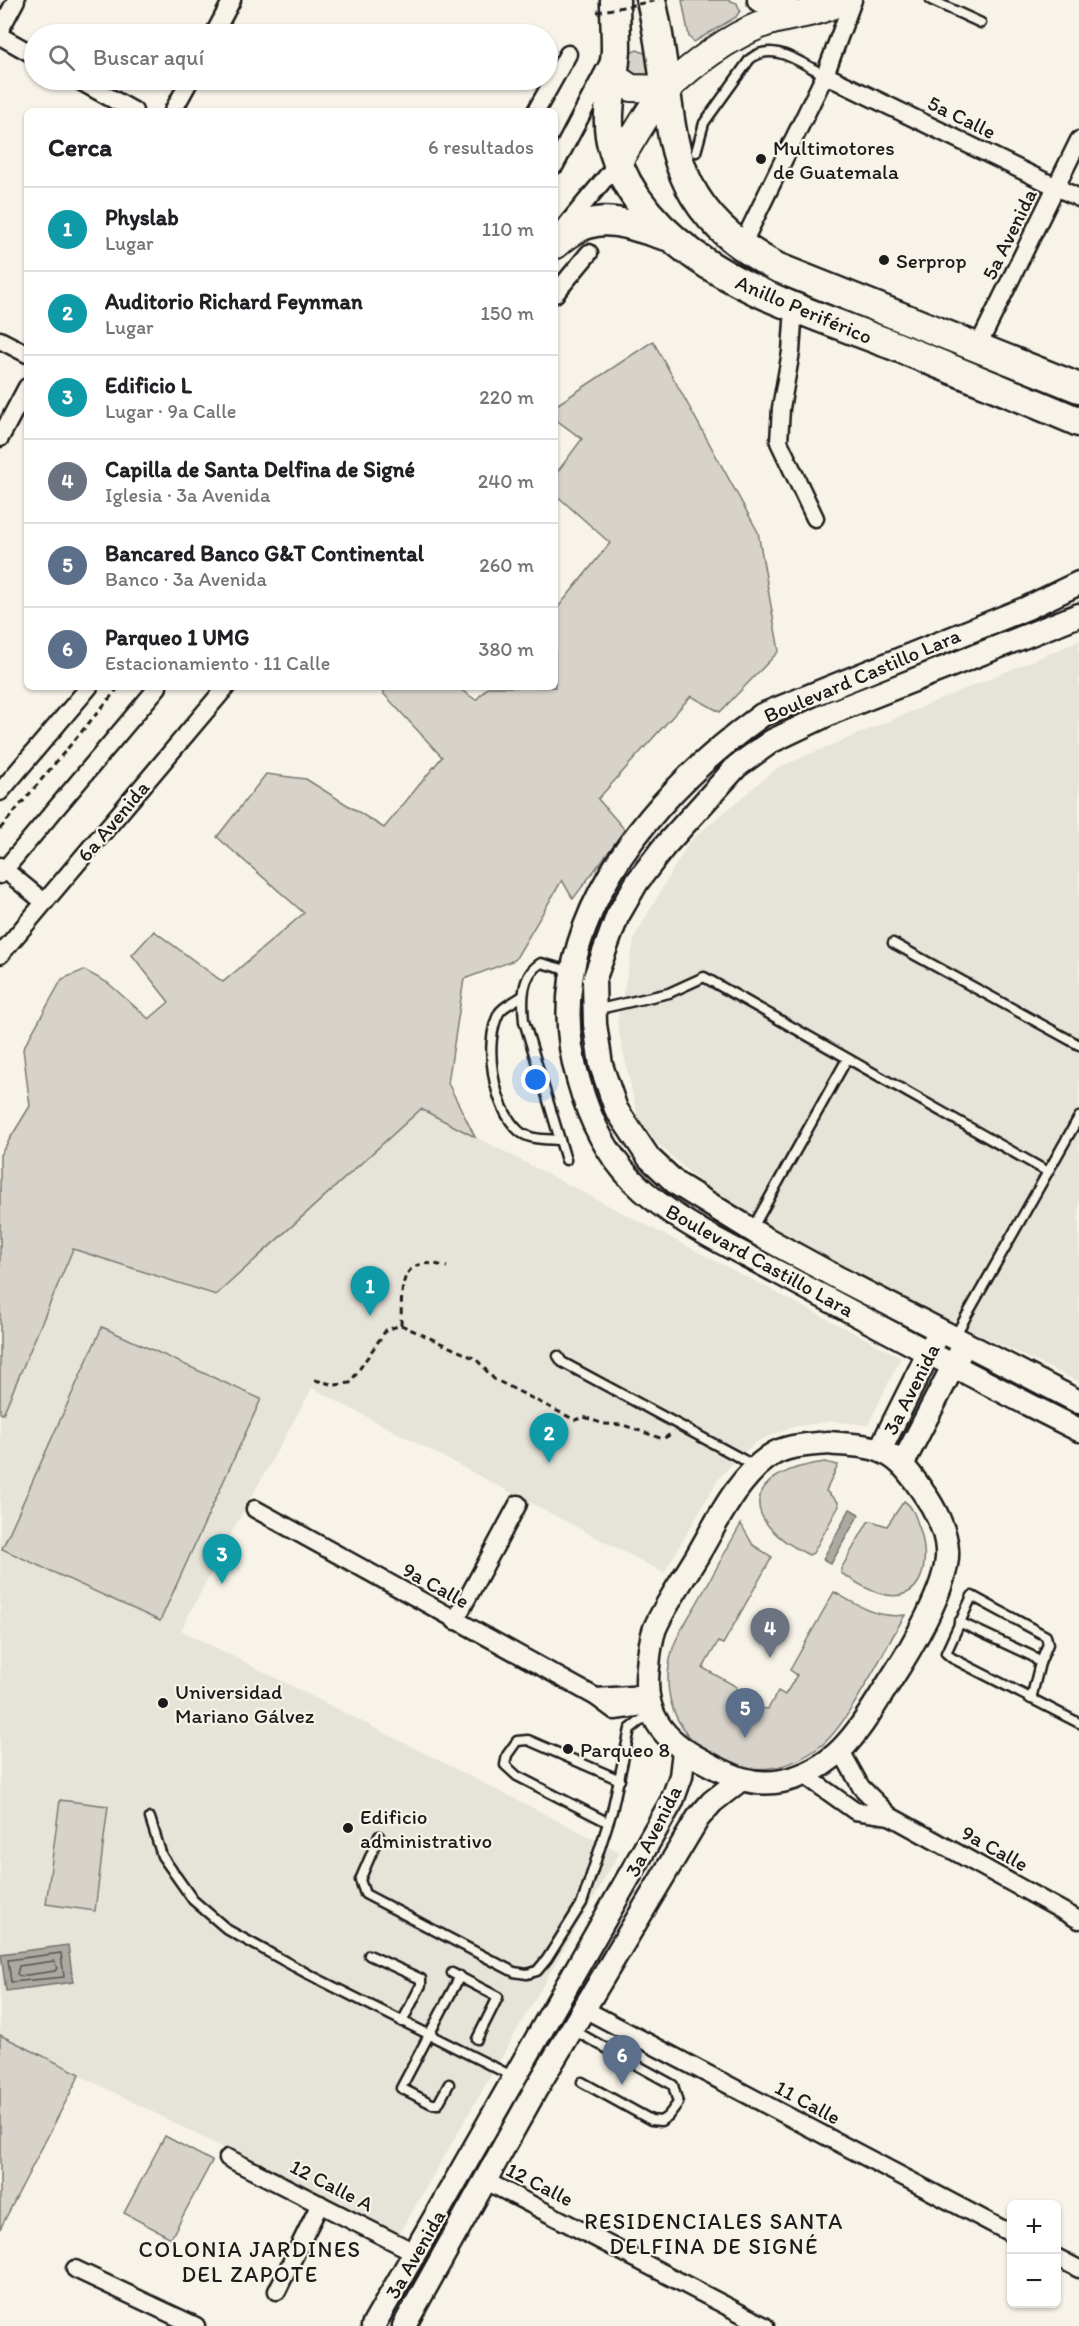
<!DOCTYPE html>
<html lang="es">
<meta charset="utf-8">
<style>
body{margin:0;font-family:Itim,sans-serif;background:#f2f2f2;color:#202124}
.controls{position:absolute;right:18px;bottom:18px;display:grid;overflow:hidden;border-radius:9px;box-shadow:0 2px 4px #0004}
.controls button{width:54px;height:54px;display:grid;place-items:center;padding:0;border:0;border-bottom:2px solid #e0e0e0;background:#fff;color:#202124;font:30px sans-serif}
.you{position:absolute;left:536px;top:1080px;width:21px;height:21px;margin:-15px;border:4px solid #fff;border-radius:50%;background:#1a73e8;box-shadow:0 0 0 9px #1a73e833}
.badge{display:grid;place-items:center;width:39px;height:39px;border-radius:50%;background:#1a73e8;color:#fff;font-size:20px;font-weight:700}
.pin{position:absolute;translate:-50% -50px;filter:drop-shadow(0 2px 3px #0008)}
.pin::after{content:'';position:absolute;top:32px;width:21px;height:18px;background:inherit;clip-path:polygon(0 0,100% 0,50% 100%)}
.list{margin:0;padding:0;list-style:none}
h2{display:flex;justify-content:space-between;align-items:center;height:78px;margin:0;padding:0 24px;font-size:26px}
h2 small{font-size:20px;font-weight:400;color:#757577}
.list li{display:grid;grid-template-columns:39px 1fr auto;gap:18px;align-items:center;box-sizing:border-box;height:84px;padding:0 24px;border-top:2px solid #e0e0e0}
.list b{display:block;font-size:22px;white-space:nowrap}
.list p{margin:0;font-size:20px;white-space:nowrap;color:#757577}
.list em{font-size:20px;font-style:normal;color:#757577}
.icon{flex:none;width:33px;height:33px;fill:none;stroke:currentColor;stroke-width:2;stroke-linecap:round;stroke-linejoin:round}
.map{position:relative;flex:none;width:1079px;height:2326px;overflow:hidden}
.search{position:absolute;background:#fff;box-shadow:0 2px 4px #0004;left:24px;top:24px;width:534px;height:66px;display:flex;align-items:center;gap:15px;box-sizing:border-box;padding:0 21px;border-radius:33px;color:#757577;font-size:22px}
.panel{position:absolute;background:#fff;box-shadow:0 2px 4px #0004;left:24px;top:108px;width:534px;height:582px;border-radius:9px}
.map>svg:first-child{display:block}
.built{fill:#e6e3d9}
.green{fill:#d7d3cb;stroke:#7a7874;stroke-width:1.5}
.water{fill:#aca9a2;stroke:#72716c;stroke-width:1.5}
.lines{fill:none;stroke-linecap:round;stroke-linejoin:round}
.shore{stroke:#565452;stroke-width:1.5}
.lane-casing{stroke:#1c1c1c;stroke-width:13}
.street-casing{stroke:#1c1c1c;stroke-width:21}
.secondary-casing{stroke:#1c1c1c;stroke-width:27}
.primary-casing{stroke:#1c1c1c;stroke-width:30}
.highway-casing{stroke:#1c1c1c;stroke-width:33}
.path{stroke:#1c1c1c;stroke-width:3;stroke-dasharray:6 4.5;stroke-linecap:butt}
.lane{stroke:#f7f3e8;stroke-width:8}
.street{stroke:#f7f3e8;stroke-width:16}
.secondary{stroke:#f7f3e8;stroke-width:22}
.primary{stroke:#f7f3e8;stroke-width:26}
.highway{stroke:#f7f3e8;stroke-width:28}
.path-bridge{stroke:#1c1c1c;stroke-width:3;stroke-dasharray:6 4.5;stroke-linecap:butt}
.poi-dot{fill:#1c1c1c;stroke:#f7f3e8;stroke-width:2}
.labels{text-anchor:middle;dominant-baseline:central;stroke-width:4.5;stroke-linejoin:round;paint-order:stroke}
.street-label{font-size:21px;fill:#1c1c1c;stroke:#f7f3e8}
.poi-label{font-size:21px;fill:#1c1c1c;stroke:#f7f3e8;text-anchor:start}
.neighbourhood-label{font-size:22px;letter-spacing:1.5px;fill:#1c1c1c;stroke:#f7f3e8}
</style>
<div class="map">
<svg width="1079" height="2326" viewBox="0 0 1079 2326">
<rect width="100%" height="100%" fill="#f7f3e8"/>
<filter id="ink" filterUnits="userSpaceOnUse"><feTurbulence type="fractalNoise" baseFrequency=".0167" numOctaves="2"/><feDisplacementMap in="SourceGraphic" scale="12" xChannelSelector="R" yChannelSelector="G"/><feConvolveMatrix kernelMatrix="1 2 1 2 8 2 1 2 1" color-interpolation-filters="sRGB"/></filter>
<g filter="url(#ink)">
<g class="built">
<polygon points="1079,641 1079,1382 878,1286 718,1198 640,1128 617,1023 635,936 689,842 777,768"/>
<polygon points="422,1109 901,1357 868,1425 831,1421 792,1427 758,1441 738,1457 717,1481 664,1573 312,1388 238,1521 181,1630 620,1852 398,2236 0,2035 0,1413 3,1413 73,1249 216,1295"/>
</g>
<g class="green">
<polygon points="682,0 728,0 737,3 740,11 736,17 694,42 689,37"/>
<polygon points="637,50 647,54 653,63 649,77 635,82 622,63 628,54"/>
<polygon points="653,341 758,532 779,651 720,712 691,696 598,799 625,830 573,899 562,880 515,960 464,979 448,1083 475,1137 421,1109 216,1295 73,1249 3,1414 0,1413 0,1155 30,1106 23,1049 62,979 84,970 108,983 149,1019 169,1002 132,955 154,931 223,982 304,913 217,837 266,774 306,779 384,828 442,757 383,693 387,687 457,687 476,700 488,687 555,687 555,611 610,543 555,494 555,475 582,439 555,419 555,406"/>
<polygon points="102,1327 261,1399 160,1621 2,1549"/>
<path d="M 825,1462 L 838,1465 L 826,1491 L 838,1502 L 839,1506 L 813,1553 L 809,1555 C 735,1519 745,1472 825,1462 Z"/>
<path d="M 904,1501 C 912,1506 915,1515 918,1524 C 931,1556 927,1608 878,1593 C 865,1589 852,1580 841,1573 L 841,1569 L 868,1522 L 872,1521 L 887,1526 Z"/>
<path d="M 741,1524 L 753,1545 L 772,1557 L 723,1644 L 718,1642 L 703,1668 L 737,1687 L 735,1691 L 747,1707 L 768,1709 L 778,1691 L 785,1695 L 797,1675 L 790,1670 L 834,1592 C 857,1605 877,1619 905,1615 C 885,1648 849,1723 822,1745 C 796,1766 763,1775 732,1764 C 681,1746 657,1701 673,1648 C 678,1632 689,1617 697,1603 C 712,1577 726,1550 741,1524 Z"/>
<polygon points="60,1800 108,1806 95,1911 46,1904"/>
<polygon points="0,2035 80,2074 0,2229"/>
<polygon points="165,2136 212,2161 171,2238 124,2213"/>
</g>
<g class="water">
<polygon points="850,1509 859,1514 831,1564 823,1559"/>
<polygon points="68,1945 73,1982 6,1991 1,1954"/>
</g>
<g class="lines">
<g class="shore">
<polygon points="61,1953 64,1977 11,1982 8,1960"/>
<polygon points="54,1961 57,1968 55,1971 20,1976 17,1974 19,1966"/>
</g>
<defs>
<g id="lane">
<polyline points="931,0 981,23"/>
<path d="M 696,152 L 704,123 L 750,59 C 773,40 802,64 825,75"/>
<polyline points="893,943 1079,1045"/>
<path d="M 521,997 C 514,1002 503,1006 499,1013 C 483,1043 493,1108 519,1131 C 529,1140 545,1139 558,1140"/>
<polyline points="595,1010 669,993 704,977 1048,1172"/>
<path d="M 566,1160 L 524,1021 C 522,1000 521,975 541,963 L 570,971"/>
<polyline points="752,1229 847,1059"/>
<polyline points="955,1336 1079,1117"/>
<polyline points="558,1356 562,1362 755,1466"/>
<polyline points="959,1622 1032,1656 1040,1663 1031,1699"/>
<polyline points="1040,1663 1048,1644 1046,1636 972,1596 946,1653 952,1658 1079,1723"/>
<polyline points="150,1818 162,1856 193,1900 228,1930 308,1974 514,2077"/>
<polyline points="607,1822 517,1776 505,1765 507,1755 517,1741 528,1740 620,1780"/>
<polyline points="379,1836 360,1880 365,1894 514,1972 527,1974 537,1971 547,1959 582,1903 612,1811 630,1729 652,1712"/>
<polyline points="369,1955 421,1979 421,1985 402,2022"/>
<polyline points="452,1973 498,1997 477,2039"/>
<polyline points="573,2030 673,2085 678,2103 668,2116 661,2121 651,2120 582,2082"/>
<polyline points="449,2084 438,2104 432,2104 401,2088 460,1976"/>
</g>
<g id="street">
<polyline points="0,30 16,0"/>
<polyline points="214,34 232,0"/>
<polyline points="0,36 34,55"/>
<polyline points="825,75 1079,198"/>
<polyline points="78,80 134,111"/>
<polyline points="173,111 190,80"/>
<polyline points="536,111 568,54"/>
<polyline points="555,165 608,64"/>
<polyline points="563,229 617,164"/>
<polyline points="741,247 825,75 853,0"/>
<polyline points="555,294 589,253"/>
<polyline points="794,306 791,352 781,408 779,442 815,518"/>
<polyline points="0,340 27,354"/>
<polyline points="978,346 1079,140"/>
<polyline points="0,438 27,387"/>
<polyline points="0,792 89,687"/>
<polyline points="0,866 44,902"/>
<polyline points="0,875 158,687"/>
<polyline points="0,955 226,687"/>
<polyline points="255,1509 596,1697 615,1711 650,1706"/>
<polyline points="455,1621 518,1504"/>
<polyline points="596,1697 647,1694"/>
<polyline points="841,1751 861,1787 890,1816 1079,1920"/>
<polyline points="803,1774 855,1811 890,1816"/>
<polyline points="584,2009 1012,2234"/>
<polyline points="228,2158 416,2253"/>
<polyline points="486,2181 765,2326"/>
<polyline points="1056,2257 1079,2269"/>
<polyline points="75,2269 196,2326"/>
<polyline points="277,2291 320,2204"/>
</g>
<g id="secondary">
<polyline points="759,0 800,14"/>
<path d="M 1079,583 L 1027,608 L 762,715 C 648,798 533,933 579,1082 C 589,1118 606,1153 632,1180 C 672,1221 730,1246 781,1274 C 879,1327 979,1380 1079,1430"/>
<polyline points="1079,615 833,712 772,741 737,766 663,848 637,882 617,917 594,980 595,1024 601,1065 616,1109 649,1158 677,1184 763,1237 840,1279 1079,1402"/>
<path d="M 828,1443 C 844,1445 866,1444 881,1451 C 901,1459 911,1475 923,1492 C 934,1507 946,1530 947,1550 C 950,1584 909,1652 890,1681 C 861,1726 840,1769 782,1781 C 751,1787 729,1775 703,1761 C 662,1740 642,1713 648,1667 C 649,1654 651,1639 655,1628 C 667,1601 686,1576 700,1551 C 719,1518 738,1478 770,1456 C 786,1445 809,1445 828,1443 Z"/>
<polyline points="880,1450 935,1340"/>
<polyline points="903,1463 960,1353"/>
<polyline points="373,2326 672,1801 681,1776 684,1751"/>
<polyline points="404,2326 536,2089 698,1818 712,1802 740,1780"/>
</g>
<g id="primary">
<polyline points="613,76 631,88 667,89"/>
<path d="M 617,164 C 631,143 651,104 668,88 C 694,63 729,37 763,24 C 788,15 819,15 842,0"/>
</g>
<g id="highway">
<path d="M 615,0 C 615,17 616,33 616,50 C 614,82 603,118 613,149 C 648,267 793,306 895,346 C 956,371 1018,396 1079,422"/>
<path d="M 651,0 C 680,120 649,198 776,267 L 1079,388"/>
<path d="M 555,244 C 595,208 620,222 667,236"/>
</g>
</defs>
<use href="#lane" class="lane-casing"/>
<use href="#street" class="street-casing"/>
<use href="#secondary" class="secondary-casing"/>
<use href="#primary" class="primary-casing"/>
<use href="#highway" class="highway-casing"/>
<g class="path">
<polyline points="0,829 119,687"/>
<path d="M 401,1325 C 402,1289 397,1252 447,1267"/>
<polyline points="315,1380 335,1385 350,1383 386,1330 401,1325 476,1359 494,1379 575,1420 584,1417 604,1424 623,1425 663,1439 671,1434"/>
</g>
<use href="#lane" class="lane"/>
<use href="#street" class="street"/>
<use href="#secondary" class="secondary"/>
<use href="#primary" class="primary"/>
<use href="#highway" class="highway"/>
<polyline class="path-bridge" points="597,12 659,0"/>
</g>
</g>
<g class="poi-dot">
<circle cx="761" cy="159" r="6"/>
<circle cx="884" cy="260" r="6"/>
<circle cx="163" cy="1703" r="6"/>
<circle cx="568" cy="1749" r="6"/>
<circle cx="348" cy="1828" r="6"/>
</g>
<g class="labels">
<g class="street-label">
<text transform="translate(962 117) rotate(26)">5a Calle</text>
<text transform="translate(1009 234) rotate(-64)">5a Avenida</text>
<text transform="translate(804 309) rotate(23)">Anillo Periférico</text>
<text transform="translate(862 675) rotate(-23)">Boulevard Castillo Lara</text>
<text transform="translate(113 821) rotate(-50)">6a Avenida</text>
<text transform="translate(760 1260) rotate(29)">Boulevard Castillo Lara</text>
<text transform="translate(911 1389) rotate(-63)">3a Avenida</text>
<text transform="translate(436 1585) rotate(29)">9a Calle</text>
<text transform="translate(653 1831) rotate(-63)">3a Avenida</text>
<text transform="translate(995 1848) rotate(29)">9a Calle</text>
<text transform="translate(808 2102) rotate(28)">11 Calle</text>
<text transform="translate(540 2184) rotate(27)">12 Calle</text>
<text transform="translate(332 2185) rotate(27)">12 Calle A</text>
<text transform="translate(415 2254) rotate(-60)">3a Avenida</text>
</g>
<g class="poi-label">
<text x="773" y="147">Multimotores<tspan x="773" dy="24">de Guatemala</tspan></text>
<text x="896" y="260">Serprop</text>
<text x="175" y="1691">Universidad<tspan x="175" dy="24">Mariano Gálvez</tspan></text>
<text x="580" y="1749">Parqueo 8</text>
<text x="360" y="1816">Edificio<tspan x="360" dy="24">administrativo</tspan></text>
</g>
<g class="neighbourhood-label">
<text x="714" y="2221">RESIDENCIALES SANTA<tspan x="714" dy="25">DELFINA DE SIGNÉ</tspan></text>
<text x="250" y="2249">COLONIA JARDINES<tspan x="250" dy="25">DEL ZAPOTE</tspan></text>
</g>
</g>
</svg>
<div class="controls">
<button>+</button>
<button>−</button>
</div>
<div class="you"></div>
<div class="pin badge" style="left:370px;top:1316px;background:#0f9aa8">1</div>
<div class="pin badge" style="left:549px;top:1463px;background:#0f9aa8">2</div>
<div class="pin badge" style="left:222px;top:1584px;background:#0f9aa8">3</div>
<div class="pin badge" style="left:770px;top:1658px;background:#6b7280">4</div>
<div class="pin badge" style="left:745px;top:1738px;background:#5c6f8a">5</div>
<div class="pin badge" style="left:622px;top:2085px;background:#5c6f8a">6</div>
<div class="search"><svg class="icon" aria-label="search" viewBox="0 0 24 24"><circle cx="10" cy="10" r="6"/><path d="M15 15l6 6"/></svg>Buscar aquí</div>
<section class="panel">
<h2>Cerca<small>6 resultados</small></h2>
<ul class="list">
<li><span class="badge" style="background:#0f9aa8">1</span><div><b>Physlab</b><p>Lugar</p></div><em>110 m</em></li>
<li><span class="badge" style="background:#0f9aa8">2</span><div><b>Auditorio Richard Feynman</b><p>Lugar</p></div><em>150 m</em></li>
<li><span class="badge" style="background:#0f9aa8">3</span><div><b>Edificio L</b><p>Lugar · 9a Calle</p></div><em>220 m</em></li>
<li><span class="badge" style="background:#6b7280">4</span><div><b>Capilla de Santa Delfina de Signé</b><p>Iglesia · 3a Avenida</p></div><em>240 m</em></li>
<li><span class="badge" style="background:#5c6f8a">5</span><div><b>Bancared Banco G&amp;T Continental</b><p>Banco · 3a Avenida</p></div><em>260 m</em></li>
<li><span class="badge" style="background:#5c6f8a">6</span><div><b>Parqueo 1 UMG</b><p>Estacionamiento · 11 Calle</p></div><em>380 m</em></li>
</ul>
</section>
</div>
